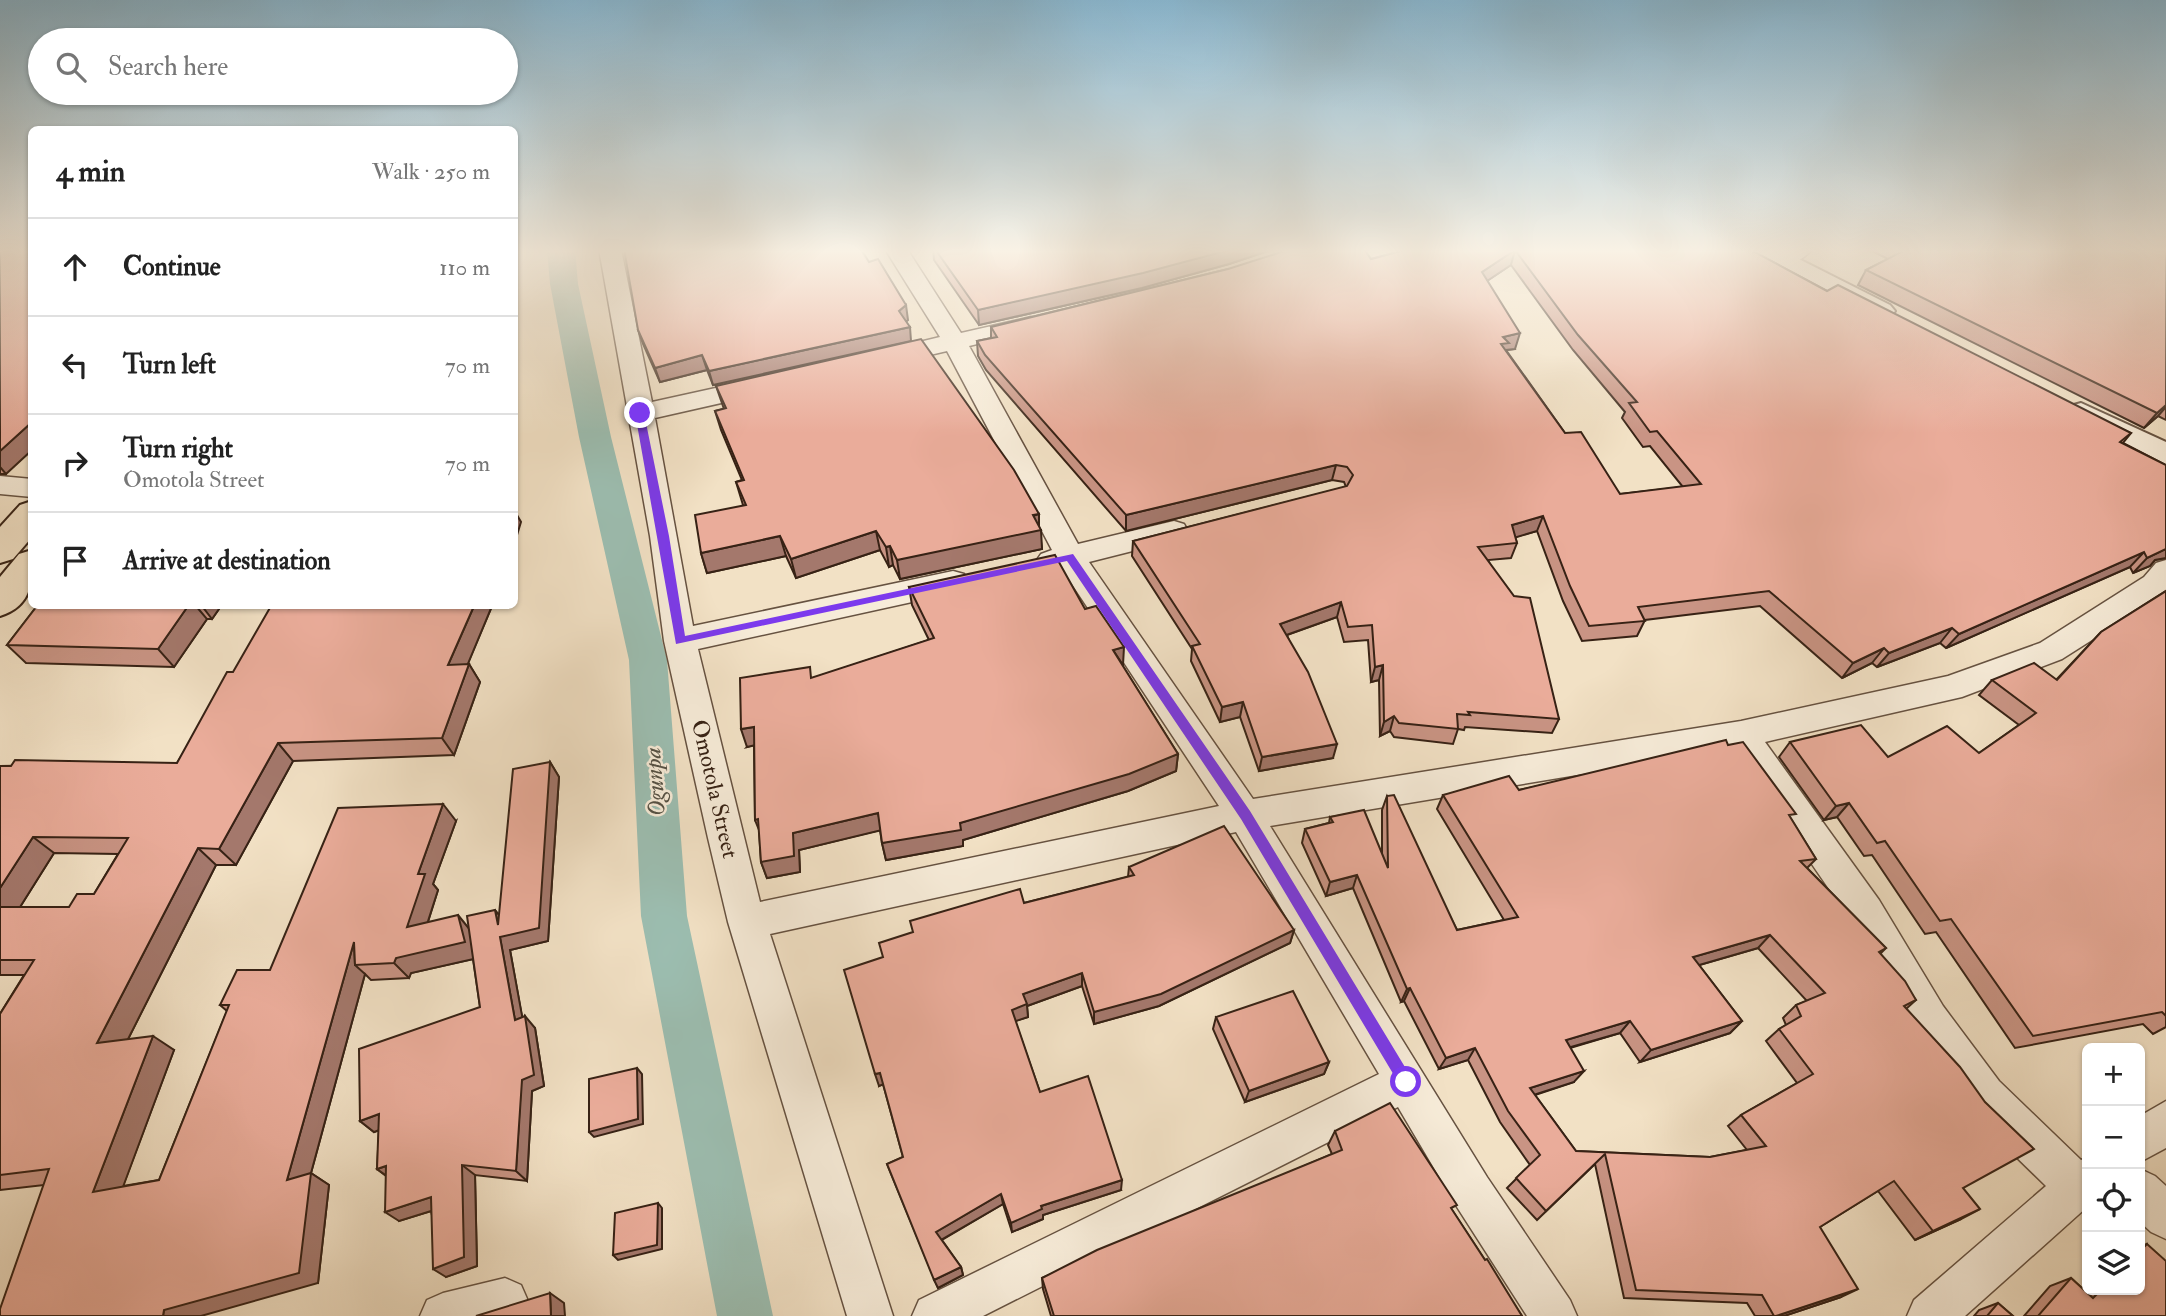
<!DOCTYPE html>
<meta charset="utf-8">
<style>
body{margin:0;font-family:"IM FELL Double Pica",serif;background:#f6f6f6;color:#222}
.controls{position:absolute;right:21px;bottom:21px;display:grid;overflow:hidden;border-radius:10px;box-shadow:0 2px 5px #0004}
.controls button{width:63px;height:63px;display:grid;place-items:center;padding:0;border:0;border-bottom:2px solid #e0e0e0;background:#fff;color:#222;font:35px sans-serif}
.stop{position:absolute;width:21px;height:21px;margin:-16px;border:5px solid #7c3aed;border-radius:50%;background:#fff}
.stop.end{background:#7c3aed;border-color:#fff;box-shadow:0 2px 7px #0008}
.list{margin:0;padding:0;list-style:none}
h2{display:flex;justify-content:space-between;align-items:center;height:91px;margin:0;padding:0 28px;font-size:30px}
h2 small{font-size:23px;font-weight:400;color:#767676}
.list li{display:grid;grid-template-columns:46px 1fr auto;gap:21px;align-items:center;box-sizing:border-box;height:98px;padding:0 28px;border-top:2px solid #e0e0e0}
.list b{display:block;font-size:26px;white-space:nowrap}
.list p{margin:0;font-size:23px;white-space:nowrap;color:#767676}
.list em{font-size:23px;font-style:normal;color:#767676}
.icon{flex:none;width:38px;height:38px;fill:none;stroke:currentColor;stroke-width:2;stroke-linecap:round;stroke-linejoin:round}
.map{position:relative;flex:none;width:2166px;height:1316px;overflow:hidden}
.search{position:absolute;background:#fff;box-shadow:0 2px 5px #0004;left:28px;top:28px;width:490px;height:77px;display:flex;align-items:center;gap:18px;box-sizing:border-box;padding:0 24px;border-radius:38px;color:#767676;font-size:26px}
.panel{position:absolute;background:#fff;box-shadow:0 2px 5px #0004;left:28px;top:126px;width:490px;height:483px;border-radius:10px}
.map>svg:first-child{display:block}
.lines{fill:none;stroke-linecap:round;stroke-linejoin:round}
.canal{fill:#9cbeb1;fill-rule:evenodd}
.minor-casing{stroke:#665241;stroke-width:3}
.tertiary-casing{stroke:#665241;stroke-width:4}
.trunk-casing{stroke:#372215;stroke-width:4}
.minor{fill:#f7ecd9;fill-rule:evenodd}
.tertiary{fill:#f7ecd9;fill-rule:evenodd}
.trunk{fill:#f2e1c5;fill-rule:evenodd}
.wall{fill:#c99484;stroke:#372215;stroke-width:2;fill-rule:evenodd}
.shaded-wall{fill:#a4786c;stroke:#372215;stroke-width:2}
.building{fill:#eaac9a;stroke:#372215;stroke-width:2;fill-rule:evenodd}
.route{fill:#7c3aed}
.labels{text-anchor:middle;dominant-baseline:central;stroke-width:5;stroke-linejoin:round;paint-order:stroke}
.street-label{font-size:23px;fill:#372215;stroke:#f7ecd9}
.water-label{font-size:24px;font-style:italic;fill:#555144;stroke:#f7ecd9}
</style>
<div class="map">
<svg width="2166" height="1316" viewBox="0 0 2166 1316">
<rect width="100%" height="100%" fill="#f2e1c5"/>
<filter id="stains"><feTurbulence type="fractalNoise" baseFrequency=".00286" numOctaves="4"/><feColorMatrix values="0 0 0 0 .2 0 0 0 0 .09 0 0 0 0 .02 0 0 0 .5 -.17"/></filter>
<radialGradient id="worn" r=".72"><stop offset=".6" stop-color="#630" stop-opacity="0"/><stop offset="1" stop-color="#630" stop-opacity=".3"/></radialGradient>
<g class="lines">
<polygon class="canal" points="547,249 575,249 578,284 611,437 667,660 687,916 773,1316 717,1316 641,916 629,660 579,437 550,284"/>
<defs>
<g id="minor">
<polygon points="599,249 621,249 652,402 761,378 770,380 774,386 770,392 655,418 693,626 953,571 964,574 968,582 964,590 953,593 698,649 760,902 1219,806 1062,569 1051,571 1041,568 1036,561 1041,554 1052,550 947,351 887,365 878,362 875,357 878,352 940,337 885,249 907,249 961,333 1031,317 1040,319 1043,324 1040,329 969,346 1078,544 1174,521 1184,524 1188,531 1184,538 1089,562 1253,799 1741,721 1948,676 2040,643 2144,577 2156,563 2166,560 2166,593 2062,659 1962,697 1765,742 1879,900 1943,1006 1999,1081 2081,1160 2087,1158 2087,1207 1965,1316 1907,1316 1914,1300 2046,1186 1969,1111 1915,1032 1853,924 1733,749 1270,826 1487,1177 1570,1300 1577,1316 1527,1316 1457,1207 1398,1107 983,1316 912,1316 919,1300 1379,1074 1236,832 770,934 893,1316 847,1316 728,922 708,838 664,641 650,536"/>
<path d="M 1784,249 L 1812,249 C 1804,260 1786,268 1772,265 L 1769,260 Z"/>
<polygon points="0,476 32,479 32,497 0,494"/>
<polygon points="2166,1101 2166,1148 2140,1162 2140,1116"/>
<polygon points="2140,1169 2155,1176 2166,1186 2166,1239 2151,1232 2140,1222"/>
<polygon points="505,1278 521,1285 528,1301 522,1316 420,1316 427,1300 443,1293"/>
</g>
<g id="tertiary">
<polygon points="1744,249 1779,249 1890,305 1895,311 1890,317 1880,320 1870,317 1748,255"/>
<polygon points="2081,403 2166,442 2166,467 2154,464 2070,420 2065,413 2070,406"/>
</g>
<g id="trunk">
<polygon points="32,501 32,537 13,559 0,563 0,527 20,505"/>
<path d="M 32,550 C 32,580 34,605 0,616 L 0,577 L 19,554 Z"/>
</g>
</defs>
<use href="#minor" class="minor-casing"/>
<use href="#tertiary" class="tertiary-casing"/>
<use href="#trunk" class="trunk-casing"/>
<use href="#minor" class="minor"/>
<use href="#tertiary" class="tertiary"/>
<use href="#trunk" class="trunk"/>
</g>
<g class="wall">
<polygon points="0,249 6,474 0,474"/>
<polygon points="933,249 1274,249 1229,264 1142,288 979,325 934,260"/>
<path d="M 1409,249 L 1749,249 L 1827,291 L 2131,433 L 2123,443 L 2166,465 L 2166,558 L 2155,560 L 2150,566 L 2133,573 L 2130,567 L 1946,648 L 1940,643 L 1877,667 L 1872,663 L 1842,678 L 1760,606 L 1645,620 L 1637,636 L 1582,641 L 1563,601 L 1537,531 L 1515,537 L 1517,543 L 1511,558 L 1488,560 L 1559,719 L 1552,733 L 1465,727 L 1464,730 L 1458,729 L 1453,744 L 1394,737 L 1390,731 L 1380,736 L 1379,680 L 1371,682 L 1368,640 L 1344,642 L 1337,617 L 1287,635 L 1333,758 L 1259,771 L 1240,717 L 1220,722 L 1191,661 L 1192,649 L 1132,556 L 1133,541 L 1346,487 L 1344,482 L 1332,480 L 1126,531 L 986,370 L 978,356 L 977,341 L 991,338 L 991,327 L 1228,269 L 1371,259 ZM 1511,265 L 1573,350 L 1625,412 L 1622,418 L 1643,447 L 1650,446 L 1683,487 L 1620,494 L 1565,433 L 1506,350 L 1515,349 L 1487,281 Z"/>
<polygon points="1868,249 2166,249 2166,420 2158,416 2144,428 1858,285 1866,270 1888,259"/>
<polygon points="908,320 906,321 713,385 707,370 660,382 643,344 638,330"/>
<polygon points="716,386 1039,526 1042,549 900,579 893,565 889,567 880,550 796,578 786,556 707,573 701,553 743,505 736,482 742,480 721,430 715,411 724,409"/>
<polygon points="909,587 1085,609 1122,665 1178,754 1176,771 1128,791 963,840 963,846 886,860 882,843 880,830 799,850 800,872 767,878 761,862 759,830 755,820 754,745 747,747 813,678 929,640 912,605"/>
<polygon points="2166,591 2166,1027 2153,1034 2143,1024 2015,1048 1936,932 1925,934 1872,855 1864,856 1837,817 1824,820 1779,757 1790,742 1888,757 1979,753 2019,725 1979,695 1992,680 2057,679 2101,632"/>
<polygon points="37,606 221,606 212,619 207,619 174,667 26,663 7,645"/>
<path d="M 492,606 L 467,665 L 469,664 L 480,682 L 454,755 L 293,761 L 236,865 L 216,865 L 128,1039 L 174,1050 L 123,1186 L 159,1180 L 227,1011 L 220,1005 L 270,970 L 456,821 L 433,884 L 438,890 L 428,922 L 469,928 L 495,910 L 499,915 L 550,762 L 559,777 L 548,941 L 510,950 L 522,1017 L 535,1028 L 544,1086 L 532,1091 L 527,1181 L 475,1175 L 477,1266 L 446,1277 L 431,1211 L 399,1221 L 386,1176 L 377,1169 L 379,1130 L 374,1132 L 360,1121 L 480,1007 L 473,959 L 411,973 L 409,978 L 371,980 L 365,974 L 311,1173 L 329,1185 L 318,1283 L 44,1185 L 0,1190 L 0,1014 L 24,975 L 0,975 L 0,766 L 177,763 L 233,672 ZM 54,853 L 118,854 L 94,894 L 69,907 L 20,907 Z"/>
<path d="M 1728,745 L 1791,819 L 1816,859 L 1807,868 L 1886,948 L 1880,954 L 1916,1000 L 1906,1009 L 1963,1188 L 1961,1219 L 1915,1240 L 1878,1191 L 1820,1227 L 1841,1297 L 1784,1316 L 1755,1316 L 1747,1303 L 1624,1298 L 1595,1164 L 1537,1220 L 1507,1188 L 1530,1165 L 1500,1122 L 1468,1060 L 1439,1069 L 1404,1001 L 1401,1002 L 1353,888 L 1326,896 L 1302,843 L 1305,829 L 1329,823 L 1330,817 L 1382,855 L 1382,810 L 1387,796 L 1457,930 L 1504,920 L 1437,809 L 1443,795 L 1519,790 ZM 1758,948 L 1807,1001 L 1796,1005 L 1783,1018 L 1786,1025 L 1779,1029 L 1766,1041 L 1797,1083 L 1741,1115 L 1728,1126 L 1747,1150 L 1710,1157 L 1576,1151 L 1535,1095 L 1574,1082 L 1570,1048 L 1620,1033 L 1640,1062 L 1730,1033 L 1742,1021 L 1699,965 Z"/>
<polygon points="1129,867 1294,930 1290,943 1159,1006 1094,1024 1082,986 1027,1006 1028,1017 1015,1021 1040,1092 1121,1190 1043,1215 1043,1219 1012,1232 1003,1204 942,1240 961,1267 963,1275 938,1288 887,1164 903,1157 883,1084 879,1086 883,957 1024,903 1128,877"/>
<polygon points="1216,1017 1329,1062 1324,1074 1245,1102 1213,1029"/>
<polygon points="1335,1131 1452,1210 1522,1316 1051,1316 1043,1289 1042,1278 1332,1154 1328,1145"/>
<polygon points="2147,1244 2166,1316 2024,1316 2050,1286 2071,1278 2086,1292 2088,1290 2140,1290 2140,1247"/>
<polygon points="1998,1303 2013,1316 1974,1316 1979,1310"/>
</g>
<g class="shaded-wall">
<polygon points="1233,249 1274,249 1229,264 1142,288 979,325 978,310"/>
<polygon points="1515,250 1511,265 1478,287 1482,272"/>
<polygon points="906,305 908,320 901,325 899,311"/>
<polygon points="910,327 911,341 713,385 709,371"/>
<polygon points="1520,333 1515,349 1506,350 1497,360 1503,337"/>
<polygon points="702,355 707,370 660,382 655,368"/>
<polygon points="2166,405 2166,407 2158,416 2144,428 2157,413"/>
<polygon points="32,422 32,450 6,474 0,467 0,451"/>
<polygon points="1336,465 1332,480 1126,531 1126,515"/>
<polygon points="514,510 521,522 514,545"/>
<polygon points="1039,514 1039,530 1041,530 1042,549 900,579 897,560"/>
<polygon points="1543,516 1537,531 1507,540 1512,525"/>
<polygon points="876,531 880,550 796,578 791,559"/>
<polygon points="780,536 786,556 707,573 701,553"/>
<polygon points="890,546 893,565 889,567 886,547"/>
<polygon points="2166,549 2166,558 2155,560 2150,566 2133,573 2147,558"/>
<polygon points="2144,552 2130,567 1946,648 1959,634"/>
<polygon points="1341,602 1337,617 1278,638 1280,624"/>
<polygon points="188,606 196,606 207,619 174,667 158,649"/>
<polygon points="202,606 221,606 212,619"/>
<polygon points="474,606 492,606 460,683 448,665"/>
<polygon points="1952,628 1940,643 1877,667 1889,653"/>
<polygon points="1124,647 1123,665 1113,650"/>
<polygon points="1884,648 1872,663 1842,678 1853,663"/>
<polygon points="469,664 480,682 454,755 442,738"/>
<polygon points="1383,665 1379,680 1371,682 1375,667"/>
<polygon points="1243,702 1240,717 1220,722 1222,707"/>
<polygon points="1394,716 1390,731 1380,736 1384,722"/>
<polygon points="754,727 760,744 747,747 741,729"/>
<polygon points="278,743 293,761 236,865 219,849"/>
<polygon points="1337,744 1333,758 1259,771 1262,757"/>
<polygon points="1178,754 1176,771 1128,791 963,840 963,846 886,860 882,843 960,823"/>
<polygon points="550,762 559,777 548,941 510,950 525,1032 515,1020 495,910 505,923"/>
<polygon points="1849,803 1837,817 1824,820 1836,806"/>
<polygon points="443,804 456,821 433,884 438,890 421,943 407,927 418,874"/>
<polygon points="878,813 882,830 799,850 800,872 767,878 761,862 793,833"/>
<polygon points="33,837 54,853 10,923 0,916 0,888"/>
<polygon points="198,848 216,865 119,1057 97,1043"/>
<polygon points="1357,875 1353,888 1326,896 1330,882"/>
<polygon points="458,915 471,931 478,958 411,973 409,978 394,963 396,958"/>
<polygon points="1294,930 1290,943 1159,1006 1094,1024 1094,1012"/>
<polygon points="1770,935 1758,948 1682,970 1693,957"/>
<polygon points="354,942 355,965 365,974 311,1173 329,1185 318,1283 201,1316 163,1316 164,1310 287,1180"/>
<polygon points="1082,973 1082,986 1027,1006 1028,1017 1013,1022 1012,1010 1023,994"/>
<polygon points="1410,988 1404,1001 1401,1002 1407,989"/>
<polygon points="525,1016 535,1028 544,1086 532,1091 527,1181 516,1171"/>
<polygon points="1630,1021 1620,1033 1557,1051 1566,1040"/>
<polygon points="1742,1021 1730,1033 1640,1062 1651,1050"/>
<polygon points="153,1036 174,1050 117,1203 93,1192"/>
<polygon points="1475,1048 1468,1060 1439,1069 1446,1058"/>
<polygon points="1329,1062 1324,1074 1245,1102 1249,1091"/>
<polygon points="637,1068 642,1074 643,1124 594,1137 589,1132"/>
<polygon points="1584,1071 1574,1082 1521,1099 1530,1088"/>
<polygon points="880,1073 884,1084 879,1086 875,1074"/>
<polygon points="379,1114 393,1125 374,1132 360,1121"/>
<polygon points="462,1165 475,1175 477,1266 446,1277 433,1269"/>
<polygon points="386,1166 391,1179 377,1169"/>
<polygon points="1122,1180 1121,1190 1043,1215 1043,1219 1012,1232 1011,1223 1041,1206"/>
<polygon points="1001,1194 1003,1204 939,1241 936,1232"/>
<polygon points="431,1197 444,1207 399,1221 385,1212"/>
<polygon points="658,1203 662,1208 662,1249 618,1260 613,1255"/>
<polygon points="1980,1209 1961,1219 1915,1240 1933,1231"/>
<polygon points="961,1267 963,1275 938,1288 934,1280"/>
<polygon points="1858,1289 1841,1297 1784,1316 1776,1316"/>
<polygon points="550,1293 564,1303 565,1316 551,1316"/>
</g>
<g class="building">
<polygon points="0,249 32,249 32,422 0,451"/>
<polygon points="624,249 861,249 869,262 878,259 906,305 899,311 910,327 709,371 702,355 655,368 638,330"/>
<polygon points="935,249 1233,249 1143,273 978,310"/>
<path d="M 1291,249 L 1364,249 L 1371,259 L 1409,249 L 1749,249 L 1827,291 L 1838,285 L 2131,433 L 2120,442 L 2166,465 L 2166,549 L 2147,558 L 2144,552 L 1959,634 L 1952,628 L 1889,653 L 1884,648 L 1853,663 L 1769,591 L 1638,607 L 1645,621 L 1589,626 L 1570,586 L 1543,516 L 1512,525 L 1517,543 L 1478,547 L 1514,596 L 1530,598 L 1559,719 L 1468,712 L 1470,715 L 1457,714 L 1458,729 L 1399,723 L 1394,716 L 1384,722 L 1383,665 L 1375,667 L 1372,625 L 1348,627 L 1341,602 L 1280,624 L 1308,672 L 1337,744 L 1262,757 L 1243,702 L 1222,707 L 1192,646 L 1200,644 L 1133,541 L 1347,486 L 1353,475 L 1347,467 L 1336,465 L 1126,515 L 985,355 L 977,341 L 997,337 L 991,327 L 1228,269 ZM 1515,250 L 1578,335 L 1637,402 L 1629,403 L 1650,432 L 1657,431 L 1701,484 L 1620,494 L 1581,432 L 1565,433 L 1501,344 L 1509,343 L 1503,337 L 1520,333 L 1482,272 Z"/>
<polygon points="1907,249 2166,249 2166,405 2157,413 1866,270"/>
<polygon points="921,339 1014,470 1039,514 1033,515 1041,530 897,560 890,546 886,547 876,531 791,559 780,536 701,553 695,515 746,505 736,482 744,480 715,411 726,408 716,386"/>
<polygon points="1055,555 1085,609 1096,606 1124,647 1113,650 1178,754 1129,774 960,823 961,830 882,843 878,813 793,833 794,856 761,862 758,819 755,820 754,727 741,729 740,678 810,667 811,678 934,638 909,587"/>
<polygon points="2166,591 2166,1016 2162,1012 2033,1036 1951,919 1940,921 1885,841 1877,843 1849,803 1836,806 1790,742 1861,725 1888,757 1947,726 1979,753 2036,713 1992,680 2034,663 2057,680 2101,632"/>
<polygon points="37,606 188,606 158,649 7,645"/>
<polygon points="271,606 474,606 448,665 469,664 442,738 278,743 219,849 198,848 97,1043 153,1036 93,1192 159,1180 229,1005 220,1005 237,970 270,970 338,808 443,804 418,874 425,874 407,927 458,915 465,942 396,958 394,963 355,965 354,942 287,1180 311,1173 299,1273 164,1310 163,1316 0,1316 0,1309 49,1169 0,1175 0,1014 34,960 0,960 0,907 69,907 77,894 94,894 128,838 33,837 0,888 0,766 11,766 15,760 177,763 227,672 233,672"/>
<path d="M 1726,740 L 1728,745 L 1743,742 L 1796,814 L 1789,815 L 1816,859 L 1800,861 L 1886,948 L 1879,952 L 1905,981 L 1916,1000 L 1904,1006 L 1960,1067 L 1985,1102 L 2034,1149 L 1963,1188 L 1980,1209 L 1933,1231 L 1894,1181 L 1820,1227 L 1858,1289 L 1776,1316 L 1774,1316 L 1762,1295 L 1636,1290 L 1605,1154 L 1546,1211 L 1516,1178 L 1540,1155 L 1508,1111 L 1475,1048 L 1446,1058 L 1410,988 L 1407,989 L 1357,875 L 1330,882 L 1305,829 L 1333,822 L 1330,817 L 1364,810 L 1388,868 L 1387,796 L 1394,795 L 1457,930 L 1518,917 L 1443,795 L 1509,776 L 1519,790 ZM 1770,935 L 1825,993 L 1796,1005 L 1801,1016 L 1779,1029 L 1813,1074 L 1741,1115 L 1766,1146 L 1710,1157 L 1576,1151 L 1530,1088 L 1584,1071 L 1566,1040 L 1630,1021 L 1651,1050 L 1742,1021 L 1693,957 Z"/>
<polygon points="550,762 539,928 500,937 515,1020 525,1016 534,1075 522,1080 516,1171 462,1165 464,1257 433,1269 431,1197 385,1212 386,1166 377,1169 379,1114 360,1121 359,1049 480,1007 467,916 495,910 498,925 513,769"/>
<polygon points="1224,826 1294,930 1161,994 1094,1012 1082,973 1023,994 1027,1004 1012,1010 1040,1092 1088,1076 1122,1180 1041,1206 1042,1209 1011,1223 1001,1194 936,1232 961,1267 934,1280 887,1164 903,1157 880,1073 875,1074 844,970 883,957 879,943 913,932 910,921 1020,889 1024,903 1134,875 1129,867"/>
<polygon points="1293,991 1329,1062 1249,1091 1216,1017"/>
<polygon points="637,1068 638,1119 589,1132 589,1079"/>
<polygon points="1390,1103 1457,1205 1451,1208 1485,1260 1487,1259 1522,1316 1054,1316 1042,1278 1097,1250 1342,1150 1335,1131"/>
<polygon points="658,1203 657,1245 613,1255 615,1213"/>
<polygon points="2147,1244 2166,1261 2166,1316 2038,1316 2071,1278 2093,1298 2101,1290 2140,1290 2140,1251"/>
<polygon points="550,1293 551,1316 476,1316"/>
<polygon points="1998,1303 2013,1316 1987,1316"/>
</g>
<linearGradient id="sky" x2="0" y2="1"><stop stop-color="#89b8d2"/><stop offset="0.58" stop-color="#f9f2e5"/><stop offset="1" stop-color="#f9f2e5" stop-opacity="0"/></linearGradient>
<rect width="2166" height="433" fill="url(#sky)"/>
<polygon class="route" points="640,410 644,413 669,536 685,636 1073,554 1250,811 1411,1077 1413,1082 1411,1087 1406,1089 1401,1087 1241,819 1067,561 676,644 635,413"/>
<g class="labels">
<g class="street-label">
<text transform="translate(715 789) rotate(77)">Omotola Street</text>
</g>
<g class="water-label">
<text transform="translate(655 782) rotate(-94)">Ogunpa</text>
</g>
</g>
<rect width="100%" height="100%" filter="url(#stains)"/>
<rect width="100%" height="100%" fill="url(#worn)"/>
</svg>
<div class="controls">
<button>+</button>
<button>−</button>
<button><svg class="icon" aria-label="locate" viewBox="0 0 24 24"><circle cx="12" cy="12" r="6"/><path d="M12 2v4M12 18v4M2 12h4M18 12h4"/></svg></button>
<button><svg class="icon" aria-label="layers" viewBox="0 0 24 24"><path d="M12 4l9 5-9 5-9-5zM3 14l9 5 9-5"/></svg></button>
</div>
<div class="stop" style="left:1406px;top:1082px"></div>
<div class="stop end" style="left:640px;top:413px"></div>
<div class="search"><svg class="icon" aria-label="search" viewBox="0 0 24 24"><circle cx="10" cy="10" r="6"/><path d="M15 15l6 6"/></svg>Search here</div>
<section class="panel">
<h2>4 min<small>Walk · 250 m</small></h2>
<ul class="list">
<li><svg class="icon" aria-label="ahead" viewBox="0 0 24 24"><path d="M12 20V5M6 11l6-6 6 6"/></svg><div><b>Continue</b></div><em>110 m</em></li>
<li><svg class="icon" aria-label="left" viewBox="0 0 24 24"><path d="M17 20v-9H6M10 6l-5 5 5 5"/></svg><div><b>Turn left</b></div><em>70 m</em></li>
<li><svg class="icon" aria-label="right" viewBox="0 0 24 24"><path d="M7 20v-9h11M14 6l5 5-5 5"/></svg><div><b>Turn right</b><p>Omotola Street</p></div><em>70 m</em></li>
<li><svg class="icon" aria-label="arrive" viewBox="0 0 24 24"><path d="M6 21V4h12l-3 4 3 4H6"/></svg><div><b>Arrive at destination</b></div></li>
</ul>
</section>
</div>
